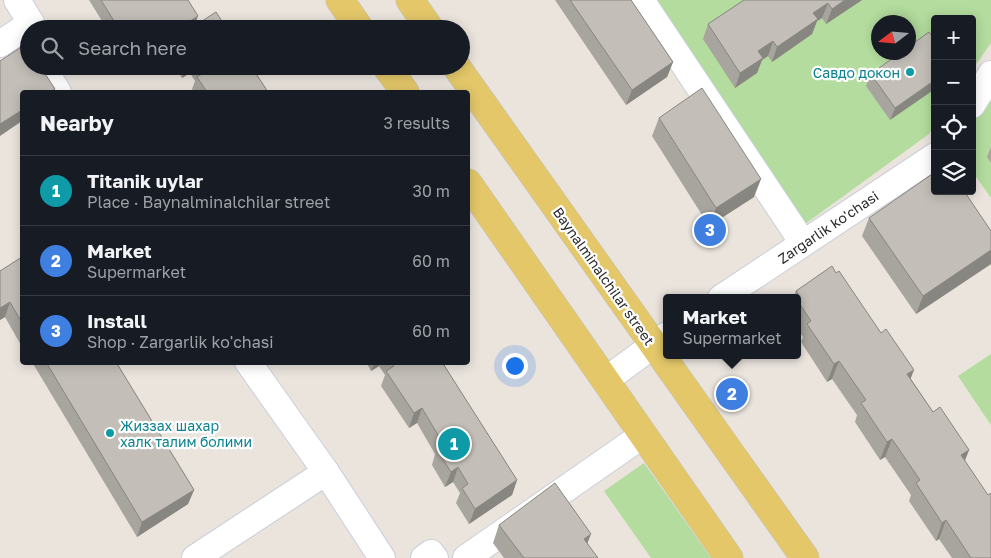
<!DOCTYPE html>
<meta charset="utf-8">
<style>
body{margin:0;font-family:"Golos Text",sans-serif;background:#242831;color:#f1f3f6}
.controls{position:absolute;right:15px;top:15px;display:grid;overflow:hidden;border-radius:5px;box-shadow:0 2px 12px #0003}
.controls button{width:45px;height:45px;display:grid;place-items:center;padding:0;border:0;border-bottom:1px solid #363941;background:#171b24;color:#f1f3f6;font:25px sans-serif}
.compass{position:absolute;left:871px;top:15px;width:45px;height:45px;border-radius:50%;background:#171b24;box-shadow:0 2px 12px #0003;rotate:254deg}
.you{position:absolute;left:514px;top:365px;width:18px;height:18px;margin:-12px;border:4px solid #fff;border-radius:50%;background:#1a73e8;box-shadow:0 0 0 8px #1a73e833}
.badge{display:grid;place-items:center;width:32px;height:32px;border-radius:50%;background:#1a73e8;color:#fff;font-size:16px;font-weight:700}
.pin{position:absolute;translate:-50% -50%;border:2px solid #fff;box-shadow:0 1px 5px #0006}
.popup{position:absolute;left:663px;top:294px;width:138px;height:65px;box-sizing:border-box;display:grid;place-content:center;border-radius:5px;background:#171b24;filter:drop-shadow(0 1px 4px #0005);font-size:16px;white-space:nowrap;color:#9ea1a6}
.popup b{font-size:19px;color:#f1f3f6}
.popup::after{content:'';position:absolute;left:50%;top:100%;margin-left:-10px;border:10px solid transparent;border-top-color:#171b24}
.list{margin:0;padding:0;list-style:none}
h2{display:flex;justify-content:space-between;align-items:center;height:65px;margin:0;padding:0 20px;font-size:21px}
h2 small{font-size:16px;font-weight:400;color:#9ea1a6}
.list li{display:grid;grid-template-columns:32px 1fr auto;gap:15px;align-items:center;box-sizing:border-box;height:70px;padding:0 20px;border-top:1px solid #363941}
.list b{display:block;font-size:19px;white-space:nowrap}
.list p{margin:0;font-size:16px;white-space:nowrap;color:#9ea1a6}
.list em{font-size:16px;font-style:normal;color:#9ea1a6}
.icon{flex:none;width:28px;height:28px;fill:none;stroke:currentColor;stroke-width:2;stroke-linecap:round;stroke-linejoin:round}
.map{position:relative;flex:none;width:991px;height:558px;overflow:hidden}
.search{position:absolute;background:#171b24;box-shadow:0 2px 12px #0003;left:20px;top:20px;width:450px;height:55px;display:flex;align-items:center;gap:12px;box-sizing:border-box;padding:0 18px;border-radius:28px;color:#9ea1a6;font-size:19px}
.panel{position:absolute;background:#171b24;box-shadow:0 2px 12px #0003;left:20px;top:90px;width:450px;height:275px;border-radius:5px}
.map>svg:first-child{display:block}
.green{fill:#b3dc9e;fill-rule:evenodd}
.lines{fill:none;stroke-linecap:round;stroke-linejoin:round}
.minor-casing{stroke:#cbceda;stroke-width:28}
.major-casing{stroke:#c3c3c3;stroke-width:29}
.minor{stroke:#fff;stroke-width:26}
.major{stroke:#e3c769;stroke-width:28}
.wall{fill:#a8a49e}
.shaded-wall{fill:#888681}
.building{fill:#c3bfb8;stroke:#888681}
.culture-dot{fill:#0f9aa8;stroke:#fff;stroke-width:2}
.labels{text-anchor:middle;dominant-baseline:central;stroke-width:4.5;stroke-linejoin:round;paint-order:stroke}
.culture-label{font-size:14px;fill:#0d838f;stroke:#fff;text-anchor:end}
.street-label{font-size:14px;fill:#2a2a2a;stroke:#fff}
</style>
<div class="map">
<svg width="991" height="558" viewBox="0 0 991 558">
<rect width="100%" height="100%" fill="#eae4dd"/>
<g class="green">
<path d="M 657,0 L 991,0 L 991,43 L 972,70 L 972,19 L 935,19 L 935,125 L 929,134 L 805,224 ZM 878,22 L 908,22 L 908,52 L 878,52 Z"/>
<polygon points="991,95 991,198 972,171 972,124"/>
<polygon points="991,354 991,425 958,376"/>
<polygon points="644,463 711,558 651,558 604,491"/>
</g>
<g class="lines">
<defs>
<g id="minor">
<polyline points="17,0 31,23 31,29"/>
<polyline points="641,0 803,243"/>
<polyline points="0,44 31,23"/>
<polyline points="42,66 58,92"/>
<polyline points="972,105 991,74"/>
<polyline points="721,298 935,156"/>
<polyline points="248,362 326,472 382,558"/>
<polyline points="606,380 667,335"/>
<polyline points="195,558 326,472"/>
<polyline points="424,558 431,553 435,558"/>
<polyline points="466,558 643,435"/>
</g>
<g id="major">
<polyline points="340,0 360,29"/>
<polyline points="410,0 430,29"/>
<polyline points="386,66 405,92"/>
<polyline points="456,66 805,558"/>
<polyline points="468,183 729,558"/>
</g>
</defs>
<use href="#minor" class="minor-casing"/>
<use href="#major" class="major-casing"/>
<use href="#minor" class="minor"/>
<use href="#major" class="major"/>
</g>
<g class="wall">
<polygon points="89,0 188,0 194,26 227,29 107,29"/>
<polygon points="555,0 631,0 673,62 667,77 626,105"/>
<polygon points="744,0 862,0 826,24 822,18 817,21 812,34 772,62 768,56 762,60 757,73 735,88 703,39 708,24"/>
<polygon points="929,32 890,120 866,86 871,74"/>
<polygon points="174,66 251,66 268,92 191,92 195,81 190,73 182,78"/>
<polygon points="659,118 754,197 709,226 652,136"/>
<polygon points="991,147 991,163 987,157"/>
<polygon points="869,218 991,231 991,264 916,314 862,236"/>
<polygon points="22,257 22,347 5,317 0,320 0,271"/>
<polygon points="796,291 911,379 933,412 969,450 965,460 991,558 952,558 939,539 936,541 909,501 911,495 885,457 880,460 855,422 857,415 832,379 827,382 801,342 803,337 797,328 797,298 793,298"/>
<polygon points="32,362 116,362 194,490 188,504 137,537"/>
<polygon points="366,362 442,362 517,480 512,495 469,524 456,503 460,493 453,482 445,487 432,465 435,454 417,423 409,428 381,386 385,375 379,366 371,371"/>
<polygon points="499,525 587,544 598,558 504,558 493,543"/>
</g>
<g class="shaded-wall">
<polygon points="845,0 862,0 826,24 832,9"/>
<polygon points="828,3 822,18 817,21 812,34 772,62 777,47 813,13"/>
<polygon points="198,16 193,29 178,29"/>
<polygon points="773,41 768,56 762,60 757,73 735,88 740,73 758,51"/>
<polygon points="673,62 667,77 626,105 632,90"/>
<polygon points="186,66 192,66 190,73 182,78"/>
<polygon points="935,80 935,89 890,120 895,108"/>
<polygon points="22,110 22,121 0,136 0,124"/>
<polygon points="761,179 754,197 709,226 716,208"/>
<polygon points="991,250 991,264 916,314 923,296"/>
<polygon points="10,302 5,317 0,320 0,308"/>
<polygon points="839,361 832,379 827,382 834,364"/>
<polygon points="375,362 380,362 379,366 371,371"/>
<polygon points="914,370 907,388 907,374"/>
<polygon points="422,408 417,423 409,428 414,413"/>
<polygon points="892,439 885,457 880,460 887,442"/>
<polygon points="969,450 962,468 961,455"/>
<polygon points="458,467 453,482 445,487 451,472"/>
<polygon points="517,480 512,495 469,524 475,509"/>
<polygon points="194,490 188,504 137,537 142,522"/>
<polygon points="946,520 939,539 936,541 942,523"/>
<polygon points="591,534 584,552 584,539"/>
</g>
<g class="building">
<polygon points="101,0 188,0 198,16 178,29 119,29"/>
<polygon points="570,0 631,0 673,62 632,90"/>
<polygon points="744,0 845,0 832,9 828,3 813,13 818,19 777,47 773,41 758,51 763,58 740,73 708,24"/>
<polygon points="216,12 227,29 190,29"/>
<polygon points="929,32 935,40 935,80 895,108 871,74 901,52 908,52 908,47"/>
<polygon points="26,44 29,48 29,66 40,66 55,89 49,92 22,92 22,110 0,124 0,61"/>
<polygon points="201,66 251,66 268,92 207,92 197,77 205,72"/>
<polygon points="702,88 761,179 716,208 659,118"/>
<polygon points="935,172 935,191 964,191 991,231 991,250 923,296 869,218"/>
<polygon points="22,257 22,323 10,302 0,308 0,271"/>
<polygon points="832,266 836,273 839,271 881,333 886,329 914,370 907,374 933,412 940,407 969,450 961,455 988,495 991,493 991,558 971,558 946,520 942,523 916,483 920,480 892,439 887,442 861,403 866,400 839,361 834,364 807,324 811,321 797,300 797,298 799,296 796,291"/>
<polygon points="46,362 116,362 194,490 142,522"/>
<polygon points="391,362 442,362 517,480 475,509 462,488 468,484 458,467 451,472 437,450 444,445 422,408 414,413 386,371 394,366"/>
<polygon points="555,483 591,534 584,539 598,558 524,558 499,525"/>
</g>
<g class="culture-dot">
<circle cx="910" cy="72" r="5"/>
<circle cx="110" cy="433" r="5"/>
</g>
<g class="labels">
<g class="culture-label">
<text x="900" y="72">Cавдо докон</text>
<text x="120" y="425" text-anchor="start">Жиззах шахар<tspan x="120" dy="16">халк талим болими</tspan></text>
</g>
<g class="street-label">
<text transform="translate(828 227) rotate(-34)">Zargarlik ko'chasi</text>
<text transform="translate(604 276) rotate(55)">Baynalminalchilar street</text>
</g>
</g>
</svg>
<div class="controls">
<button>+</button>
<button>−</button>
<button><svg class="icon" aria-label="locate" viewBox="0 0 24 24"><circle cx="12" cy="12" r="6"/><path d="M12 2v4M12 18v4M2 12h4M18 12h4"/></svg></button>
<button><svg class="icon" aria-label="layers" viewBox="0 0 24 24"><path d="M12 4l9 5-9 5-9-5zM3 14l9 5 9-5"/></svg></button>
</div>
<svg class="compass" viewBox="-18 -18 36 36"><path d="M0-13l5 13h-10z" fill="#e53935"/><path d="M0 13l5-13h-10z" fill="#9ea1a6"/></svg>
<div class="you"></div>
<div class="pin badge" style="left:454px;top:444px;background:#0f9aa8">1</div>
<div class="pin badge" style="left:732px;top:394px;background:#3f7fe0">2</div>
<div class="popup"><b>Market</b>Supermarket</div>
<div class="pin badge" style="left:710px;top:230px;background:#3f7fe0">3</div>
<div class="search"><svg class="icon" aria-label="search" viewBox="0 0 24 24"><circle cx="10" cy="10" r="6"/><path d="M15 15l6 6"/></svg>Search here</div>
<section class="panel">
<h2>Nearby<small>3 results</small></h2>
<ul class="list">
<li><span class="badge" style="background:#0f9aa8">1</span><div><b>Titanik uylar</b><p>Place · Baynalminalchilar street</p></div><em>30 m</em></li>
<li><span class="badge" style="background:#3f7fe0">2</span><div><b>Market</b><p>Supermarket</p></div><em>60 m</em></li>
<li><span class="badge" style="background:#3f7fe0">3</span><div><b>Install</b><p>Shop · Zargarlik ko'chasi</p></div><em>60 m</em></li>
</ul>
</section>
</div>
